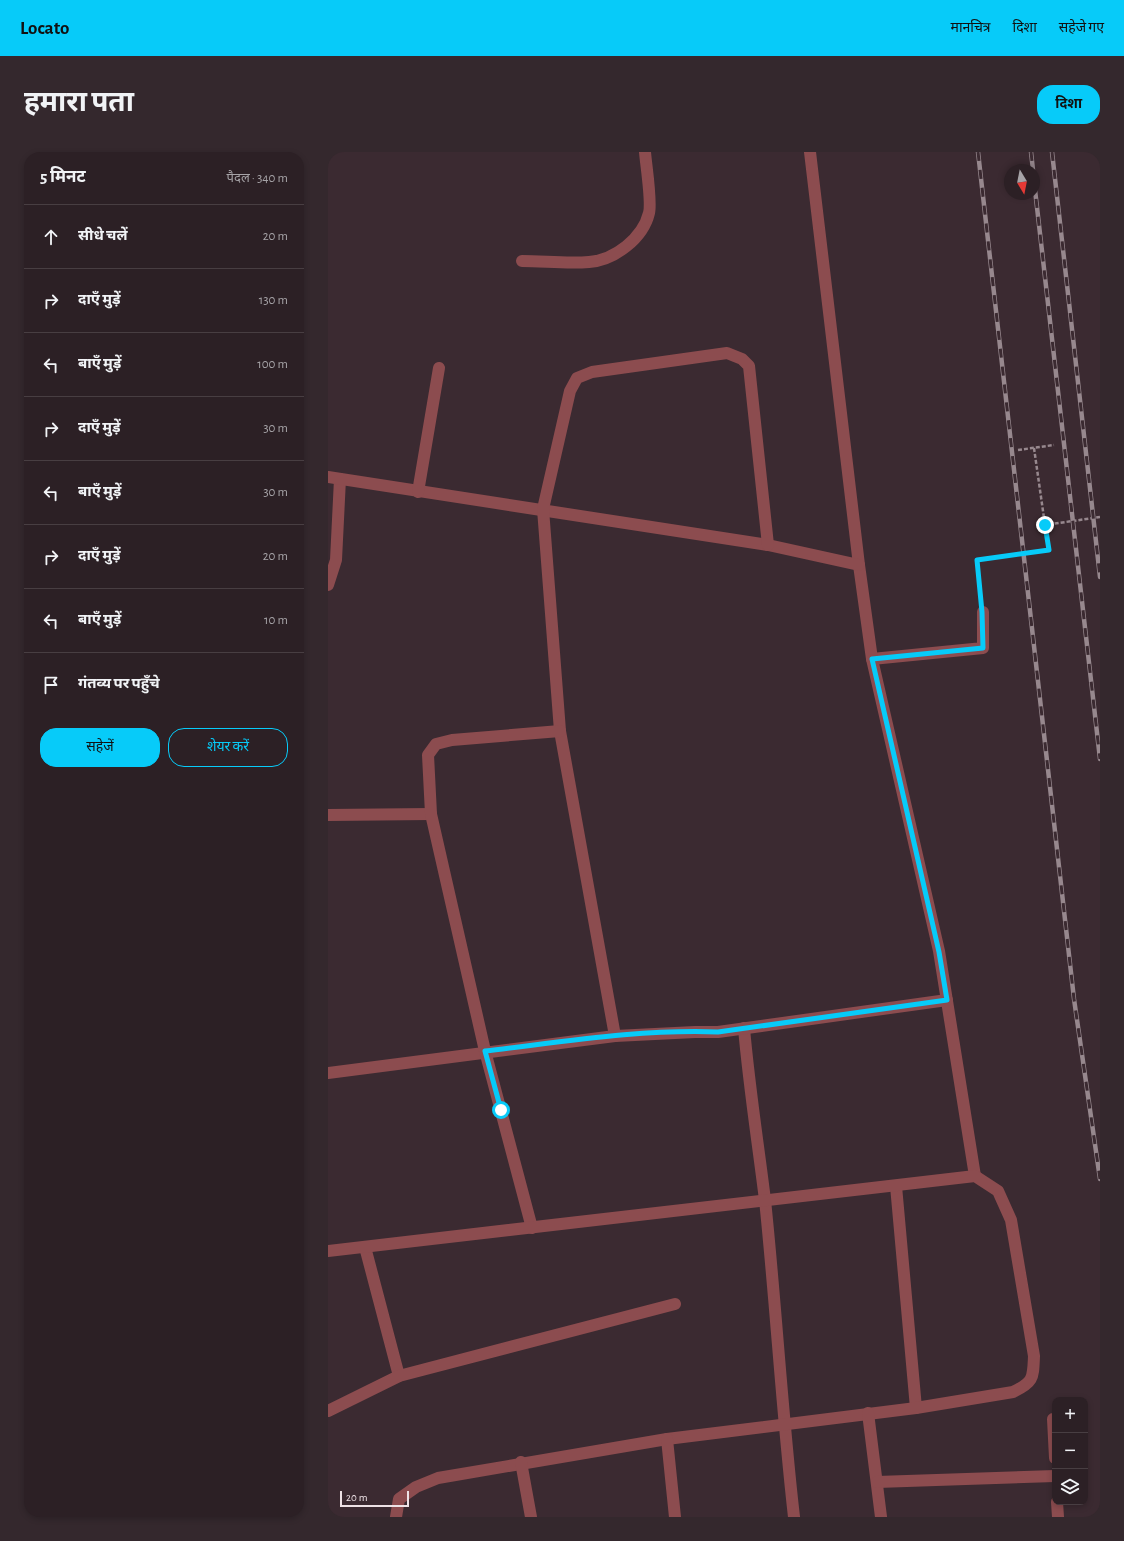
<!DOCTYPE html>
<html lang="hi">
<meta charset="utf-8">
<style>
body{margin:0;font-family:"Alegreya Sans","Noto Sans Devanagari",sans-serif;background:#34282d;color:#f1f3f6}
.controls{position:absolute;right:12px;bottom:12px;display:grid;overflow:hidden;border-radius:8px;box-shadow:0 2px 6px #0003}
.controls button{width:36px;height:36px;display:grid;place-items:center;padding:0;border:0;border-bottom:1px solid #483e42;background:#2c2025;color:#f1f3f6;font:20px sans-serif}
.compass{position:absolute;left:676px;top:12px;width:36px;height:36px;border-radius:50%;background:#2c2025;box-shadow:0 2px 6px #0003;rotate:170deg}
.scale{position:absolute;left:12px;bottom:10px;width:69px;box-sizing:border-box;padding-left:4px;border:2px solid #eee2e6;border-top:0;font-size:11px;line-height:14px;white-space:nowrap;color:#eee2e6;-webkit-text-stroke:3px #3b2a31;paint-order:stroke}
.stop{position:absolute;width:12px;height:12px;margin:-9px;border:3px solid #07cbf9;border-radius:50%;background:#fff}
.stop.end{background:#07cbf9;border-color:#fff;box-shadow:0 1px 4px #0008}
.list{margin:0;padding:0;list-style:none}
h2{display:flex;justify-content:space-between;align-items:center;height:52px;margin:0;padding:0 16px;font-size:17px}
h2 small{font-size:13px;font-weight:400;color:#a6a3a7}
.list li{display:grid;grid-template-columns:26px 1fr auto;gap:12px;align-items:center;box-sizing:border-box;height:64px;padding:0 16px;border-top:1px solid #483e42}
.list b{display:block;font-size:15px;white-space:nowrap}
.list em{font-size:13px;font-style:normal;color:#a6a3a7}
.actions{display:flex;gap:8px;padding:12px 16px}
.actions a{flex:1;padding:9px 0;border:1px solid #07cbf9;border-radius:16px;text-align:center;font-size:14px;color:#07cbf9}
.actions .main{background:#07cbf9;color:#111}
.icon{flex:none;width:22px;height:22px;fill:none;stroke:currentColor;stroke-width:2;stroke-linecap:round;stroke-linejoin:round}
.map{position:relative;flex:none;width:772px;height:1365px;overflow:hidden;border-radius:16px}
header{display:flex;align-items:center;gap:24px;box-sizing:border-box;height:56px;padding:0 20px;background:#07cbf9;color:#111}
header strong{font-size:19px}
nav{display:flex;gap:22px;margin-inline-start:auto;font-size:14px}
.intro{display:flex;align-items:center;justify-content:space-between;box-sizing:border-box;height:96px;padding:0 24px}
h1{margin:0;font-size:28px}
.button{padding:10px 18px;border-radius:16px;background:#07cbf9;color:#111;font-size:14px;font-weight:700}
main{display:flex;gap:24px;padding:0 24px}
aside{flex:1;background:#2c2025;border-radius:16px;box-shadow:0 2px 6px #0003}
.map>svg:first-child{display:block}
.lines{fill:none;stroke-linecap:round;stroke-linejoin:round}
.path{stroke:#97888e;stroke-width:2.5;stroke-dasharray:4 2;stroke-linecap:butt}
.lane{stroke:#8c4c4f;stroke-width:12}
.street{stroke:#8c4c4f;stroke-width:12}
.rail-casing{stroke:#97888e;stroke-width:4.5}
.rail{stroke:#3b2a31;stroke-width:3;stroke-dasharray:9;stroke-linecap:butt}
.route{stroke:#07cbf9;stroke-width:5}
</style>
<header>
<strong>Locato</strong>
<nav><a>मानचित्र</a><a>दिशा</a><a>सहेजे गए</a></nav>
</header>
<div class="intro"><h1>हमारा पता</h1><a class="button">दिशा</a></div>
<main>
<aside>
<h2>5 मिनट<small>पैदल · 340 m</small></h2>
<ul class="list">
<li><svg class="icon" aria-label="ahead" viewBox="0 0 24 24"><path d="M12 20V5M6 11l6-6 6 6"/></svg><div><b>सीधे चलें</b></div><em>20 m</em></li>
<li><svg class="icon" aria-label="right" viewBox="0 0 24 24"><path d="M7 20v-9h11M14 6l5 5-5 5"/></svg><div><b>दाएँ मुड़ें</b></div><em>130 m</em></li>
<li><svg class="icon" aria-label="left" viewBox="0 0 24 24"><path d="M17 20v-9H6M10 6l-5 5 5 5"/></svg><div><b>बाएँ मुड़ें</b></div><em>100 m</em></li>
<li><svg class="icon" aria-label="right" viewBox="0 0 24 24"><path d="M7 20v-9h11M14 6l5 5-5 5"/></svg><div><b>दाएँ मुड़ें</b></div><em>30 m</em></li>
<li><svg class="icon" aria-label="left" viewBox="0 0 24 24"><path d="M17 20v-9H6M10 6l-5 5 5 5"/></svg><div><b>बाएँ मुड़ें</b></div><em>30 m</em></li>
<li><svg class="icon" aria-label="right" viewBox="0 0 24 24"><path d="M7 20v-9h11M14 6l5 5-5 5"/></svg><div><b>दाएँ मुड़ें</b></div><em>20 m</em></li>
<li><svg class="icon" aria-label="left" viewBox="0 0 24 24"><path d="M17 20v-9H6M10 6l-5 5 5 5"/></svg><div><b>बाएँ मुड़ें</b></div><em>10 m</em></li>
<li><svg class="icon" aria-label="arrive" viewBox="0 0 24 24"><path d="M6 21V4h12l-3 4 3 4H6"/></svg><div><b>गंतव्य पर पहुँचे</b></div></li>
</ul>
<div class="actions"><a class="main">सहेजें</a><a>शेयर करें</a></div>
</aside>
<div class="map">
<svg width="772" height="1365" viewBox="0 0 772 1365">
<rect width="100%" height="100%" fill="#3b2a31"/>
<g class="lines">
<g class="path">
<polyline points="706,296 717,373"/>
<polyline points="690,298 726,293"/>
<polyline points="653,444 649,408 721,398 717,373 772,365"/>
</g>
<g class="lane">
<polyline points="0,433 8,408 12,327"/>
<polyline points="544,507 655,496 655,460"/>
<polyline points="37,1095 71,1224"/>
<polyline points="0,1259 71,1224 347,1152"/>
</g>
<g class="street">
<polyline points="482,0 531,413 544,507 611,799 647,1024"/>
<path d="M 194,109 C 216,109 239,112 261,110 C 287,108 315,86 321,61 C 324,50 318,13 317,0"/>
<polyline points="0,325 440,393 531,413"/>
<polyline points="90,340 111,216"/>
<polyline points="0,663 103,662"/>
<path d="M 416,876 C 421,934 430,991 437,1048 C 448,1154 454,1260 466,1365"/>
<polyline points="287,884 232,579 215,357 242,239 249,226 264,220 399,201 414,207 421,214 440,393"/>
<polyline points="0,921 287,884 367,880 390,880 619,848"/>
<polyline points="568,1034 588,1256"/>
<polyline points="204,1076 157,899 103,662 100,603 108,592 124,588 232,579"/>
<path d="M 0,1099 L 647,1024 L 670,1039 L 683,1068 L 706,1204 C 705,1226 706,1230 685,1240 L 588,1256 L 339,1287 L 110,1326 L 88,1335 L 71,1347 L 68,1365"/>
<polyline points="540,1261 553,1365"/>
<polyline points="725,1267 727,1306"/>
<polyline points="339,1287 347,1365"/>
<polyline points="193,1310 203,1365"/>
<polyline points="549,1330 727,1324"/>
<polyline points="729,1350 730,1365"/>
</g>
<defs>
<g id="rail">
<polyline points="650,0 746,847 772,1027"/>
<polyline points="703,0 705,18"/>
<polyline points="724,0 772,425"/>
<polyline points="706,29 772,607"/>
</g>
</defs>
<use href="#rail" class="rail-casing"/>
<use href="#rail" class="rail"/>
</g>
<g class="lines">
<path class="route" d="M 173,958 L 157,899 C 234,890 312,877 390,880 L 619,848 L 611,800 L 544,507 L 655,496 L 654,460 L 649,408 L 721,398 L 717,373"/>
</g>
</svg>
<div class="controls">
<button>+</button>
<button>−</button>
<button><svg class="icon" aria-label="layers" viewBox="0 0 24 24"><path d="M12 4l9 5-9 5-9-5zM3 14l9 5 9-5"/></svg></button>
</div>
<svg class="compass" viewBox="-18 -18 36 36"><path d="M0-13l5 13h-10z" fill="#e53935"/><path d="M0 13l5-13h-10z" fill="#a6a3a7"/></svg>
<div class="scale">20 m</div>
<div class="stop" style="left:173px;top:958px"></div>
<div class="stop end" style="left:717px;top:373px"></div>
</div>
</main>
